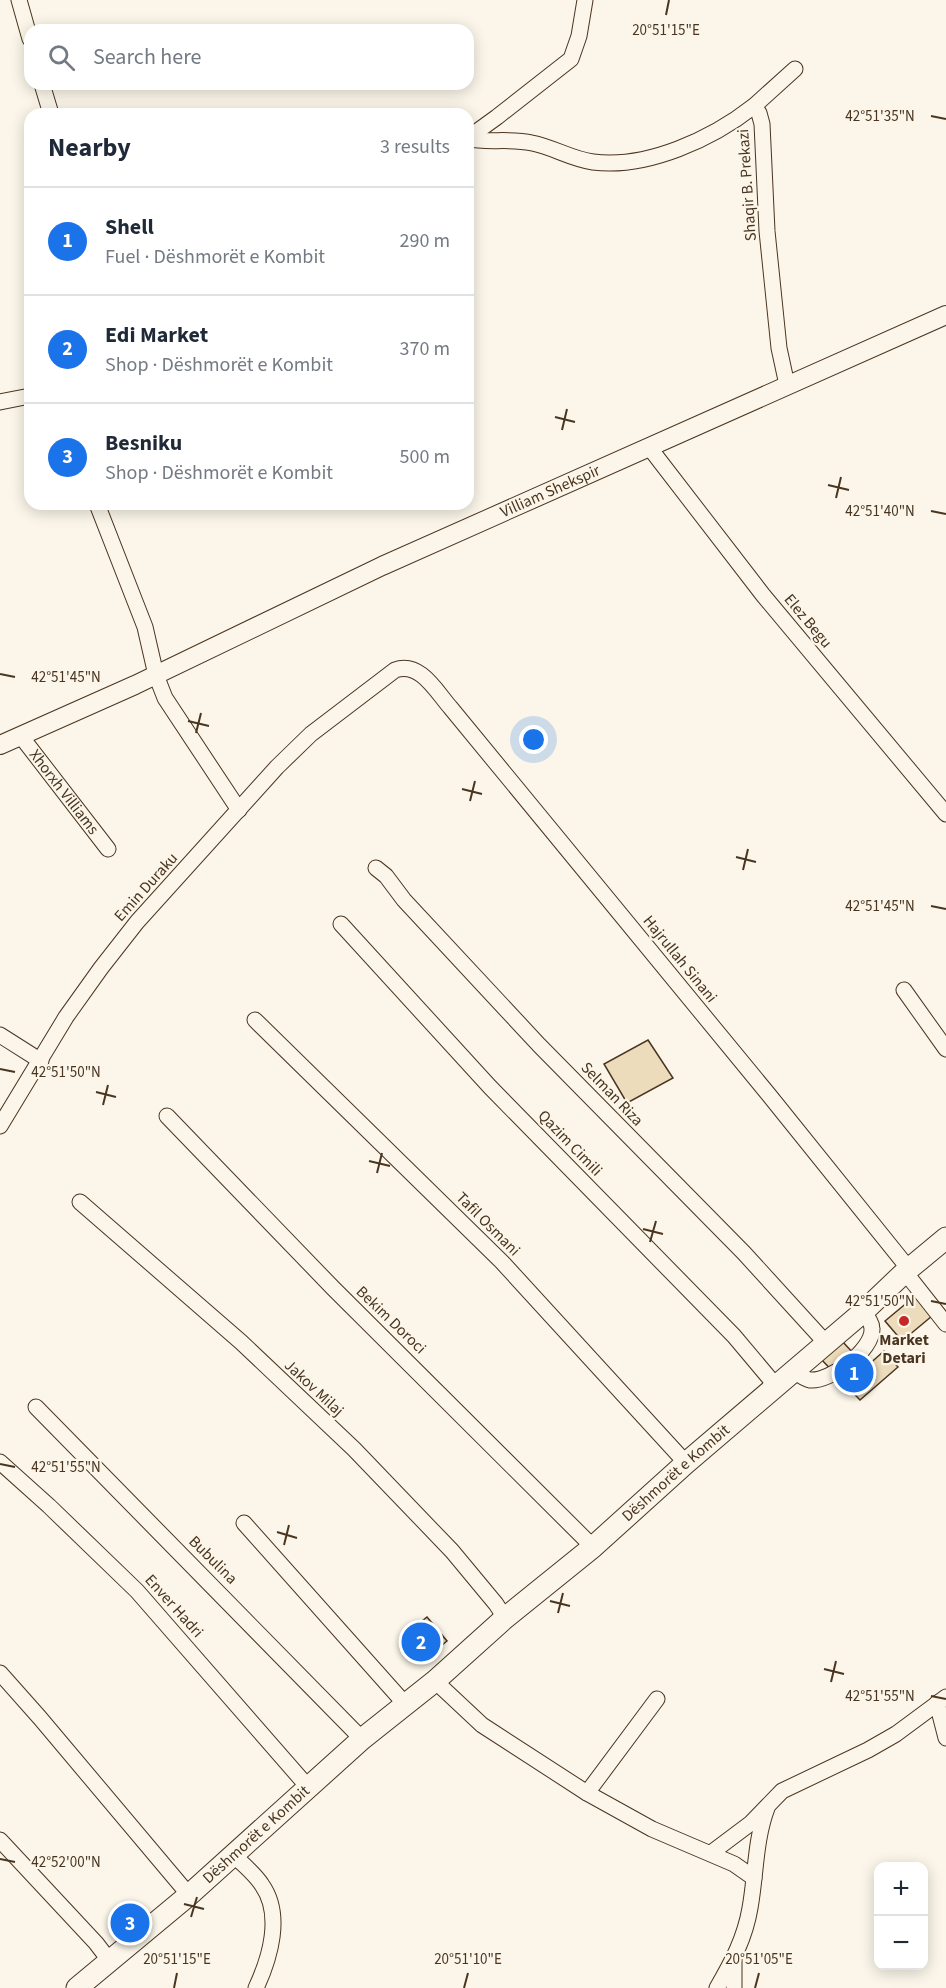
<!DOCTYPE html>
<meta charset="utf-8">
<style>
body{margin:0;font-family:"Source Sans 3",sans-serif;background:#f6f6f7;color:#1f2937}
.controls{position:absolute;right:18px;bottom:18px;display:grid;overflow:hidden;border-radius:12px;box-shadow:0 3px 15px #0003}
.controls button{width:54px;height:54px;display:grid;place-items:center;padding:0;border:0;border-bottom:2px solid #e0e1e3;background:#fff;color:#1f2937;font:30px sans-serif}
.you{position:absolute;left:534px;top:740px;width:21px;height:21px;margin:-15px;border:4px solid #fff;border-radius:50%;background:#1a73e8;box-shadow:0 0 0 9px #1a73e833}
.badge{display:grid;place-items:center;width:39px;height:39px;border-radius:50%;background:#1a73e8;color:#fff;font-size:20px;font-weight:700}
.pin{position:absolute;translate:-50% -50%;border:3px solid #fff;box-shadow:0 2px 6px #0006}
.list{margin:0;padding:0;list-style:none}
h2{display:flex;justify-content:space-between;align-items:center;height:78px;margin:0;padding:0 24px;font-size:26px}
h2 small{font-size:20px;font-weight:400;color:#747a83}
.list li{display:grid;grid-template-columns:39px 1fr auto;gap:18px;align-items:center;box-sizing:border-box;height:108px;padding:0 24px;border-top:2px solid #e0e1e3}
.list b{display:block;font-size:22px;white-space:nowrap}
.list p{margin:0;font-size:20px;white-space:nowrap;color:#747a83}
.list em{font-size:20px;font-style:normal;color:#747a83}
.icon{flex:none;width:33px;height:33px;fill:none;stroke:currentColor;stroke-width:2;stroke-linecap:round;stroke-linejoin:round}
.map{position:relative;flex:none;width:946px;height:1988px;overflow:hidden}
.search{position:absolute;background:#fff;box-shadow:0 3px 15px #0003;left:24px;top:24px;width:450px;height:66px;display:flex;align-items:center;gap:15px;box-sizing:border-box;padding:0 21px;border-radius:18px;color:#747a83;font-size:22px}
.panel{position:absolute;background:#fff;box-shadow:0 3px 15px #0003;left:24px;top:108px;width:450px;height:402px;border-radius:18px}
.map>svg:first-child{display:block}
.building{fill:#ecdcbc;stroke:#4a3520;stroke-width:1.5}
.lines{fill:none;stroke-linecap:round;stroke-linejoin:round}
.minor-casing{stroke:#4a3520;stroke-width:17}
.tertiary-casing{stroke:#4a3520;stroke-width:20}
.secondary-casing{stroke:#4a3520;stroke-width:23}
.minor{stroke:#fbf6e9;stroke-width:15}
.tertiary{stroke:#fbf6e9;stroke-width:18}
.secondary{stroke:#fbf6e9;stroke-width:21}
.ticks{fill:none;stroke:#4a3520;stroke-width:2}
.poi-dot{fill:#c62828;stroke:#fbf6e9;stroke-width:2}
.labels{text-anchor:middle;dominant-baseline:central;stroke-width:4.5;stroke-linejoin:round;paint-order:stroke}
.street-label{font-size:16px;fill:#4a3520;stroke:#fbf6e9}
.poi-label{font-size:16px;font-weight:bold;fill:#4a3520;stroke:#fbf6e9}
.ticks-label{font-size:15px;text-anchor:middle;fill:#4a3520;stroke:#fbf6e9;stroke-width:4.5;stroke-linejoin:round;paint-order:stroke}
</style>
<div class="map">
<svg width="946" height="1988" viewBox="0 0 946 1988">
<rect width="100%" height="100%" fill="#fbf6e9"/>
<g class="building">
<polygon points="648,1040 673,1078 627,1103 604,1064"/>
<polygon points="915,1296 932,1316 902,1341 885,1321"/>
<polygon points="842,1341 866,1367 884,1351 898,1367 860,1400 821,1359"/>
<polygon points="427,1617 447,1641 420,1663 400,1639"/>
</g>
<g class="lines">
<defs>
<g id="minor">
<polyline points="19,0 30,39"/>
<polyline points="42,84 51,114"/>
<polyline points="754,106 795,69"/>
<polyline points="468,138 497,117 571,59 579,36 585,0"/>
<path d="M 468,139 C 489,143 510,138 532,143 C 553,147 571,159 593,162 C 647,169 712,139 754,106 L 759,113 L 762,124 L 767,231 L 779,348 L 787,385"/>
<polyline points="0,402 30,396"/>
<polyline points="649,447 763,595 946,814"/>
<polyline points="97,504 145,627 156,675 165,698 239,810"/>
<path id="s1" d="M 20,735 L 108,849"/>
<polyline points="376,868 386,876 404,900 539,1045 744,1253 826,1343"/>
<polyline points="341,924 490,1087 734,1336 776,1386"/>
<polyline points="904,990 946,1049"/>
<polyline points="255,1020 502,1262 686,1463"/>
<polyline points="0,1035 41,1061"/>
<polyline points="167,1116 333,1288 593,1547"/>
<path d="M 0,1126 L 66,1017 L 101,968 L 137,922 L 277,767 L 311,734 L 395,670 C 420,661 436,691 450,707 L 769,1095 L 909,1269"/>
<polyline points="80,1202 241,1342 354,1449 452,1551 496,1604 505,1618"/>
<polyline points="905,1272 946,1324"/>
<path d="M 794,1370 C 799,1374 803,1379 810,1380 C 830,1382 873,1350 872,1329 C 872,1322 867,1317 863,1312"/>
<polyline points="36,1407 362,1739"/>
<polyline points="0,1462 49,1506 137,1591 308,1787"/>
<polyline points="244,1523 406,1705"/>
<polyline points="0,1673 40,1718 189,1895"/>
<polyline points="435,1681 482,1725 587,1793 652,1829 734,1864 754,1878"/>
<polyline points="937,1703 946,1738"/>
<polyline points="587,1793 657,1699"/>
<polyline points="0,1840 96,1943 109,1960"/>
<polyline points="711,1853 751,1823 782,1791 868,1750 896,1734 946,1697"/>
<path d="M 233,1855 C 243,1864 255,1874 262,1885 C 283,1915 270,1958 256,1988"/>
<polyline points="734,1959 734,1988"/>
<path d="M 717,1988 C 732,1962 745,1938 750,1908 C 756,1875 755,1840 767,1808"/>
</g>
<g id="tertiary">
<path id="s2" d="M 0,745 L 135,685 L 382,566 L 946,315"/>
</g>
<g id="secondary">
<path id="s3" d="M 77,1988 L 189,1895 L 362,1739 L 435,1681 L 505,1618 L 593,1547 L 686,1463 L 863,1312 L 905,1272 L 946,1238"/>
</g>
</defs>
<use href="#minor" class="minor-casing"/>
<use href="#tertiary" class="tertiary-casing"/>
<use href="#secondary" class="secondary-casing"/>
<use href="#minor" class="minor"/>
<use href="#tertiary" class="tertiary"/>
<use href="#secondary" class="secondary"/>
</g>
<path class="ticks" d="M 666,15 L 669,0M 931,116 L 946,119M 555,417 L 575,422M 562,430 L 567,409M 828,485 L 849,490M 836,498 L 841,477M 931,511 L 946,514M 0,674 L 15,677M 188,721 L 209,726M 196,733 L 201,713M 462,789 L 482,794M 470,801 L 475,781M 736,857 L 756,862M 743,870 L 748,849M 931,906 L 946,909M 0,1069 L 15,1072M 96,1092 L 116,1097M 103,1105 L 108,1085M 369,1161 L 390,1166M 377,1173 L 382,1153M 643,1229 L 663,1234M 650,1242 L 656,1221M 931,1301 L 946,1304M 0,1464 L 15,1467M 277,1532 L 297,1538M 284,1545 L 289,1525M 550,1601 L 570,1606M 558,1613 L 563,1593M 824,1669 L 844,1674M 831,1682 L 836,1661M 931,1696 L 946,1699M 0,1859 L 15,1862M 184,1904 L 204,1909M 191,1917 L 197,1897M 174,1988 L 177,1973M 464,1988 L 468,1973M 755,1988 L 759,1973"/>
<circle class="poi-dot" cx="904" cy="1321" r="6"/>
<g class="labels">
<g class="street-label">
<text transform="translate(747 185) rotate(-94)">Shaqir B. Prekazi</text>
<text stroke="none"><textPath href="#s2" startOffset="606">Villiam Shekspir</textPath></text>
<text transform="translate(808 621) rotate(50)">Elez Begu</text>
<text stroke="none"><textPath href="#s1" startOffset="72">Xhorxh Villiams</textPath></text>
<text transform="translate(146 887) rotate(-48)">Emin Duraku</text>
<text transform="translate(680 959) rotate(51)">Hajrullah Sinani</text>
<text transform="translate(612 1094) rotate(46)">Selman Riza</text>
<text transform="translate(570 1143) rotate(46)">Qazim Cimili</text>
<text transform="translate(488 1224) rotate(45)">Tafil Osmani</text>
<text transform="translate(391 1320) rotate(44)">Bekim Doroci</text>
<text transform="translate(314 1388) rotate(43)">Jakov Milaj</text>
<text stroke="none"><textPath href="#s3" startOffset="790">Dëshmorët e Kombit</textPath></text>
<text transform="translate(213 1560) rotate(45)">Bubulina</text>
<text transform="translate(174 1606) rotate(48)">Enver Hadri</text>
<text stroke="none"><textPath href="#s3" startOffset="236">Dëshmorët e Kombit</textPath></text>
</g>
<g class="poi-label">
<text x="904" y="1340">Market<tspan x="904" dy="18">Detari</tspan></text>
</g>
</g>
<g class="ticks-label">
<text x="666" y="35">20°51'15"E</text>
<text x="880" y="121">42°51'35"N</text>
<text x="880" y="516">42°51'40"N</text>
<text x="66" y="682">42°51'45"N</text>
<text x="880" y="911">42°51'45"N</text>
<text x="66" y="1077">42°51'50"N</text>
<text x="880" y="1306">42°51'50"N</text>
<text x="66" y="1472">42°51'55"N</text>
<text x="880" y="1701">42°51'55"N</text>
<text x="66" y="1867">42°52'00"N</text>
<text x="177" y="1964">20°51'15"E</text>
<text x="468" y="1964">20°51'10"E</text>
<text x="759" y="1964">20°51'05"E</text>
</g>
</svg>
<div class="controls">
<button>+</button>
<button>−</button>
</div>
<div class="you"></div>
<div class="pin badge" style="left:854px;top:1373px">1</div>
<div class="pin badge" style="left:421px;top:1642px">2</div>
<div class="pin badge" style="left:130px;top:1923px">3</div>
<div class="search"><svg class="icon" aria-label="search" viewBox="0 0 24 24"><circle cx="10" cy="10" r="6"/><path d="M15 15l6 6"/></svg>Search here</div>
<section class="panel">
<h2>Nearby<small>3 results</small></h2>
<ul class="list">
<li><span class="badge">1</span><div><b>Shell</b><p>Fuel · Dëshmorët e Kombit</p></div><em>290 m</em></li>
<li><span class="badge">2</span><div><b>Edi Market</b><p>Shop · Dëshmorët e Kombit</p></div><em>370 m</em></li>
<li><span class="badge">3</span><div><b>Besniku</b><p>Shop · Dëshmorët e Kombit</p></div><em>500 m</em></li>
</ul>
</section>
</div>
